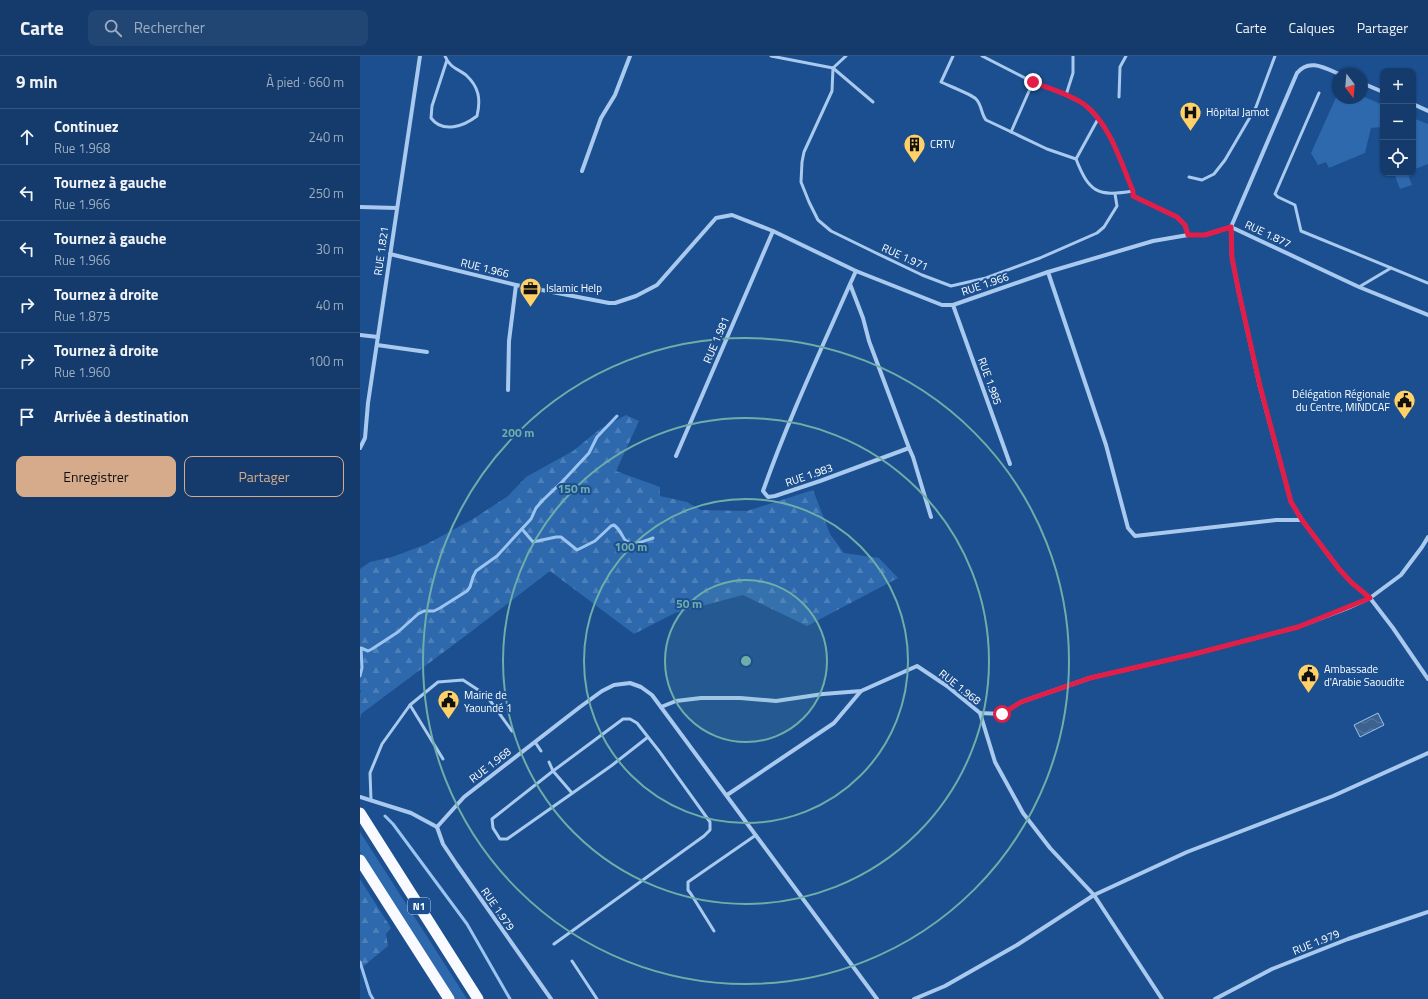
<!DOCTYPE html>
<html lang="fr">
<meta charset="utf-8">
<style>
body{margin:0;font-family:"Titillium Web",sans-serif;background:#214673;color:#f1f3f6}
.controls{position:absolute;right:12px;top:12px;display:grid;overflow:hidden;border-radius:8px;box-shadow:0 1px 3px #0004}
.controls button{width:36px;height:36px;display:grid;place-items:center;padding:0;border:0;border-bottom:1px solid #33557e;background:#143b6b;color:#f1f3f6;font:20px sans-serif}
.compass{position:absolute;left:972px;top:12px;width:36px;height:36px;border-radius:50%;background:#143b6b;box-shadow:0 1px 3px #0004;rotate:164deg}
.stop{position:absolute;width:12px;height:12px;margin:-9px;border:3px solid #e11d48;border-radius:50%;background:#fff}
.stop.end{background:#e11d48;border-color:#fff;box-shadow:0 1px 4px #0008}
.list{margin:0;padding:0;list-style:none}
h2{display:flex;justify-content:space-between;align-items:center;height:52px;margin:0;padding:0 16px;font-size:17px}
h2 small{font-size:13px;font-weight:400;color:#9dadc1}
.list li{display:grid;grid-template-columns:26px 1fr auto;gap:12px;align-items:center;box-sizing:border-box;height:56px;padding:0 16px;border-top:1px solid #33557e}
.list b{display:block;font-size:15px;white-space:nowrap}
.list p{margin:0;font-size:13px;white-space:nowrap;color:#9dadc1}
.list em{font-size:13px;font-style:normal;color:#9dadc1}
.actions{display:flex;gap:8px;padding:12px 16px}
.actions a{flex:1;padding:9px 0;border:1px solid #d6ab8b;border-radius:8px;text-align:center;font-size:14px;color:#d6ab8b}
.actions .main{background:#d6ab8b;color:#111}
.icon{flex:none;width:22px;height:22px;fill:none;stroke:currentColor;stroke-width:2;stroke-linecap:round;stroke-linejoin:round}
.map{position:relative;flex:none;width:1068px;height:943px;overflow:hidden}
header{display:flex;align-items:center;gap:24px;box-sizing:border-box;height:56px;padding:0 20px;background:#143b6b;border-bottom:1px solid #33557e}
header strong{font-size:19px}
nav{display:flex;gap:22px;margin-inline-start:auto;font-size:14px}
.search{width:280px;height:36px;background:#214673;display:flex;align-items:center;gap:10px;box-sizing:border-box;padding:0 14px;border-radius:8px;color:#9dadc1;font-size:15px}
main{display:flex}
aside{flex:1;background:#143b6b}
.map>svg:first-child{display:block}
.green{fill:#2e69ad}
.forest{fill:url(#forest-firs)}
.water{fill:url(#water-waves);stroke:#9cc4f0}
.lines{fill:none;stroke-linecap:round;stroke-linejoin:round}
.stream{stroke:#9cc4f0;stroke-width:3}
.service{stroke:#a9c9ee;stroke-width:3}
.minor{stroke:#a9c9ee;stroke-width:4}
.trunk{stroke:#f8faff;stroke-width:11}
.route{stroke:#e11d48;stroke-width:5}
.ring{fill:none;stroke:#6fada8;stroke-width:2}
.labels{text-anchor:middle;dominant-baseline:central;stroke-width:4;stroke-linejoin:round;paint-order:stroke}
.shield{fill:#1b4f8f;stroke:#bbcadd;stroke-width:1}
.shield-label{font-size:10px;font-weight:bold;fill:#fff}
.poi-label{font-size:11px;fill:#fff;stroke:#1b4f8f;text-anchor:start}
.street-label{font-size:11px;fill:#fff;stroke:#1b4f8f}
.centre{fill:#6fada8;stroke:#1b4f8f;stroke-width:2}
.ring-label{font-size:12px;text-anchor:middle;font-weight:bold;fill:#6fada8;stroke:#1b4f8f;stroke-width:4;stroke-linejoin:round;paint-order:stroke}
</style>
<header>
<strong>Carte</strong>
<div class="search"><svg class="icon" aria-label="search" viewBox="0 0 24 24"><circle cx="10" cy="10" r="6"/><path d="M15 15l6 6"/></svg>Rechercher</div>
<nav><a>Carte</a><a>Calques</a><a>Partager</a></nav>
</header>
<main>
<aside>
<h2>9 min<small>À pied · 660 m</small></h2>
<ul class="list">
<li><svg class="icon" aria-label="ahead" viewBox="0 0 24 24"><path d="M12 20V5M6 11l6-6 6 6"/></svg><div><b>Continuez</b><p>Rue 1.968</p></div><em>240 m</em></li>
<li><svg class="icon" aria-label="left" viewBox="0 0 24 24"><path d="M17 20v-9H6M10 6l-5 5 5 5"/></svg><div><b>Tournez à gauche</b><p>Rue 1.966</p></div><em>250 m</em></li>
<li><svg class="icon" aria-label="left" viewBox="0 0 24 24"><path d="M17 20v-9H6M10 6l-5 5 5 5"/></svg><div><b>Tournez à gauche</b><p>Rue 1.966</p></div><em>30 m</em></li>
<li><svg class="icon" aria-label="right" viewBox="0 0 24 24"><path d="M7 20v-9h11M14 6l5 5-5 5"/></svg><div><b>Tournez à droite</b><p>Rue 1.875</p></div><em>40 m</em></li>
<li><svg class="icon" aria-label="right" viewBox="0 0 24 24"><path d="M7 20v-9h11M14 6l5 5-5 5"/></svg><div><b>Tournez à droite</b><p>Rue 1.960</p></div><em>100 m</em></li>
<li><svg class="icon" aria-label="arrive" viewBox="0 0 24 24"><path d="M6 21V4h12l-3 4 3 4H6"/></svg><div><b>Arrivée à destination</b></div></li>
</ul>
<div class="actions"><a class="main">Enregistrer</a><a>Partager</a></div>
</aside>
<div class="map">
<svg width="1068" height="943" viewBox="0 0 1068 943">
<defs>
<pattern id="forest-firs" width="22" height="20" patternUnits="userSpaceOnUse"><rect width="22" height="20" fill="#2e69ad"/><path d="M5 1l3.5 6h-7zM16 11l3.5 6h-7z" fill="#4d80b9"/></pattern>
<pattern id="water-waves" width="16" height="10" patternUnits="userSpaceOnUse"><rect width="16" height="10" fill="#3c6290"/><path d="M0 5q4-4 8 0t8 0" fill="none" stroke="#597aa1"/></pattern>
</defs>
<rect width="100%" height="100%" fill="#1b4f8f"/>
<g class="green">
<polygon points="978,37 978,42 1002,42 1002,40 1023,49 1023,71 1011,72 1005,97 969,112 966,106 958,109 951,97"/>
<polygon points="1053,62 1068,68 1068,108 1053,114"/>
<polygon points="1034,117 1051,117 1049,121 1052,129 1040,133"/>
<polygon points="0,776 107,943 93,943 0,796"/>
</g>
<g class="forest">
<polygon points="266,359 279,365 256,415 300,431 300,440 327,446 341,454 387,455 453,434 470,478 484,497 519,502 538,522 447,570 383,539 315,557 274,578 190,515 108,578 1,658 0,663 0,637 1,636 0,633 0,513 10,506 32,501 67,488 113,463 148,440 166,421 213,395 240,373"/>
<polygon points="0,823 31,872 26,878 28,890 0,913"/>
</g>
<polygon class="water" points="1018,657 1024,669 1000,681 994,669"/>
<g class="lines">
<g class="stream">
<path d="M 162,473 L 173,486 L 196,481 L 201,481 L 217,494 L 235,485 L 251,470 L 254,469 C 258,472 260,475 262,479 C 268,493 282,486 293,482"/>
<polyline points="0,620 2,612 1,592 8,595 12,593 38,576 58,558 64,555 74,555 80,552 107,535 110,531 113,521 116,515 137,500 171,463 176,452 183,444 203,425 229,397 237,381 257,360"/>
<polyline points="25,760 33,768 107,868 150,943"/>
<polyline points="0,906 10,938 13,943"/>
</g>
<g class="service">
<path d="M 85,0 C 89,11 98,13 106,19 C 119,31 121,43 117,60 C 104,70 83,78 71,62 L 72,50 L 87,4"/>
<polyline points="411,0 473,12 486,0"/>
<path d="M 593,0 L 581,26 C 589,30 611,38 616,43 C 622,49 621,58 626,64 L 687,93 L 716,103 C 729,136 737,141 773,135"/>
<polyline points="622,0 673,26 706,39 725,49 738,63 752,83 773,135"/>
<polyline points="473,12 472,35 444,96 442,106 441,126 449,146 458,164 471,175 514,196 562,219 591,230 626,222 680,202 737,177 744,171 757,150 755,138"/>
<polyline points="473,12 513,46"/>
<polyline points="959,37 915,138 918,141 935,149 941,175 1068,227"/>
<polyline points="706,39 713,17 713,0"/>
<polyline points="759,41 760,11 766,0"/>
<polyline points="651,76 673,26"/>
<polyline points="716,103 738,63"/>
<polyline points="829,121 842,124 854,118 865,104 896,51 915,0"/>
<polyline points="999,231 1031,212"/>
<polyline points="50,649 83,703"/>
<polyline points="175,686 181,695"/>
<polyline points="189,706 193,715 212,737"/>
<polyline points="11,744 10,717 22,688 50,649 78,626 103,624 126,639 152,675"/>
<polyline points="354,875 331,838 328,834 328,826 396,779"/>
<polyline points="194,888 344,780 350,774 350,766 299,695 277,667 270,663 263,663 193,715 132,763 133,772 140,783 147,783 251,710 288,681"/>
<polyline points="212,905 237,943"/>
</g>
<g class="minor">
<path d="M 979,18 C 965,12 949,2 937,17 L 871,171 L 872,202 L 879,237 L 900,331 L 931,446 L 942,464 L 979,513 L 992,527 L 1010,542 L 1033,572 L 1068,623"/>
<polyline points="1002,27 1023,36"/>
<polyline points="1053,48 1068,55"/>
<polyline points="222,115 241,62 255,39 270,0"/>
<polyline points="773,140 817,161 825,169 828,179"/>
<polyline points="0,151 37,152"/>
<polyline points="871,171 999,231 1068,259"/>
<polyline points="30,198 156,229 249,247 255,247 276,240 297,229 356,162 372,159 413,175 496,215 582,249 593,249 688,216 793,185 828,179 845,179 871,171"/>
<polyline points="688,216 746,389 768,472 775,480 916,464 942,464"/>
<path d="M 490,228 L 503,262 L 509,285 L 549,392 L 460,425 L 415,440 L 408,441 L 403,435 C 428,364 460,296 490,228 L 496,215"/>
<polyline points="593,249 650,408"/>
<polyline points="0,279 18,281"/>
<polyline points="17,289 67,296"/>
<polyline points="148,334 149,285 156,229"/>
<polyline points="0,392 5,382 8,347 60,0"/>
<polyline points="549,392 553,401 571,461"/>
<polyline points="316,400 413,175"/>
<polyline points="301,651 316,645 341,642 380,642 416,645 463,638 501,635 557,610 587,630 620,657 642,658 661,646 730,622 834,598 938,571 988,552 1010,542 1041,519 1062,491 1068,481"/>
<polyline points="620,657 635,706 663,757 690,792 734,839 802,943"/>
<polyline points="367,739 474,667 501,635"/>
<polyline points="0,741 51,757 77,771"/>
<polyline points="77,771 104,741 220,651 242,635 254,629 270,627 281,631 292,639 517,943"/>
<polyline points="77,771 83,788 97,809 191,943"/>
<polyline points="554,943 585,930 657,889 734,839 827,796 973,740 1068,697"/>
<polyline points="855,943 912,913 988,883 1068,856"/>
</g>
<g class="trunk">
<polyline points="0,757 118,943"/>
<polyline points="0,804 89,943"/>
</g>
</g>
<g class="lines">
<path class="route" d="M 642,658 L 661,646 L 730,622 L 834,598 L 938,571 L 1010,542 L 992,527 L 979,513 L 942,464 L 931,446 L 900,330 L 879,237 L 872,202 L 871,171 L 845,179 L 828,179 L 825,169 L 817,161 L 773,140 L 773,135 C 761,107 750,68 725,49 C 710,38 690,33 673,26"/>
</g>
<circle cx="386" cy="605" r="81" fill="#6fada8" fill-opacity=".12"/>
<g class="ring">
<circle cx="386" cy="605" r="81"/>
<circle cx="386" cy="605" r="162"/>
<circle cx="386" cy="605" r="243"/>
<circle cx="386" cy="605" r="323"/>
</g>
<defs>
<symbol id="hospital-pin" viewBox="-11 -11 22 30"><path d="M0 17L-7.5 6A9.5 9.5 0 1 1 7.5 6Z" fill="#ffd166" stroke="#1b4f8f"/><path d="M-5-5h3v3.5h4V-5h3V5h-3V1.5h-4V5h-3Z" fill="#111"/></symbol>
<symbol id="building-pin" viewBox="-11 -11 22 30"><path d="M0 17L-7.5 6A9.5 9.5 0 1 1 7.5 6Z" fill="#ffd166" stroke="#1b4f8f"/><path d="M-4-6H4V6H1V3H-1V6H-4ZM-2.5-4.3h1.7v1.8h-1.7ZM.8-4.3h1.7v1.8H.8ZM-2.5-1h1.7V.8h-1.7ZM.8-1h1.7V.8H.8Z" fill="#111"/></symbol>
<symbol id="office-pin" viewBox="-11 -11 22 30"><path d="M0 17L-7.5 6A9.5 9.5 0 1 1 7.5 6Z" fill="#ffd166" stroke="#1b4f8f"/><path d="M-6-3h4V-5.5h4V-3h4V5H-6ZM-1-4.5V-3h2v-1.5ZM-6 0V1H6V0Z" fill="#111"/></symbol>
<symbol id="civic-pin" viewBox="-11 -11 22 30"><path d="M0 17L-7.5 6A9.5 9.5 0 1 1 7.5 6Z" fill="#ffd166" stroke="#1b4f8f"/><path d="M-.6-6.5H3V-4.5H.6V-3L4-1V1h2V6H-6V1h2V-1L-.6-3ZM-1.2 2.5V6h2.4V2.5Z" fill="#111"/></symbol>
</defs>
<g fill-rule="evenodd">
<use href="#hospital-pin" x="818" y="44" width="25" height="34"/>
<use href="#building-pin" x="542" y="76" width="25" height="34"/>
<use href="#office-pin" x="158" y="220" width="25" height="34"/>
<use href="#civic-pin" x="1032" y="332" width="25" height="34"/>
<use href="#civic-pin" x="936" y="606" width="25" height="34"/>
<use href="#civic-pin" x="76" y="632" width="25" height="34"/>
</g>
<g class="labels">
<rect class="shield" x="48" y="842" width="22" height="16" rx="3"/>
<g class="shield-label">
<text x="59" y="850">N1</text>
</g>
<g class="poi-label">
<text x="846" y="56">Hôpital Jamot</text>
<text x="570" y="88">CRTV</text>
<text x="186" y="232">Islamic Help</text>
<text x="1030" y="338" text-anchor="end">Délégation Régionale<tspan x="1030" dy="13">du Centre, MINDCAF</tspan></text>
<text x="964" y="613">Ambassade<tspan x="964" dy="13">d'Arabie Saoudite</tspan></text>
<text x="104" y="639">Mairie de<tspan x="104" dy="13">Yaoundé 1</tspan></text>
</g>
<g class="street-label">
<text transform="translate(908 178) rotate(25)">RUE 1.877</text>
<text transform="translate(21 195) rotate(-82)">RUE 1.821</text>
<text transform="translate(545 201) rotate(24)">RUE 1.971</text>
<text transform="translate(125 212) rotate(14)">RUE 1.966</text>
<text transform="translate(625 228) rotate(-19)">RUE 1.966</text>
<text transform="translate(356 284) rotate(-67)">RUE 1.981</text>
<text transform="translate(630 325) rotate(70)">RUE 1.985</text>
<text transform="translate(449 419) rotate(-19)">RUE 1.983</text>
<text transform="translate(600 631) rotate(38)">RUE 1.968</text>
<text transform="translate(130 709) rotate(-38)">RUE 1.968</text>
<text transform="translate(138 853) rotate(55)">RUE 1.979</text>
<text transform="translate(956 886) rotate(-22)">RUE 1.979</text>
</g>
</g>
<circle cx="386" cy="605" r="6" class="centre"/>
<g class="ring-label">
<text x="158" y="381">200 m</text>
<text x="214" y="437">150 m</text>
<text x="271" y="495">100 m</text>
<text x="329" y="552">50 m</text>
</g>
</svg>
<div class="controls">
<button>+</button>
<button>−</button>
<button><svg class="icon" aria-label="locate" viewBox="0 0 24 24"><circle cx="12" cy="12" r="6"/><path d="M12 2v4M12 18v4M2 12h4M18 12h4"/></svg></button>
</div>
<svg class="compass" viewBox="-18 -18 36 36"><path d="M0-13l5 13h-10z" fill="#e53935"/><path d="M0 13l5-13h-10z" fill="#9dadc1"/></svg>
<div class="stop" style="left:642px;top:658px"></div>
<div class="stop end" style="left:673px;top:26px"></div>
</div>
</main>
